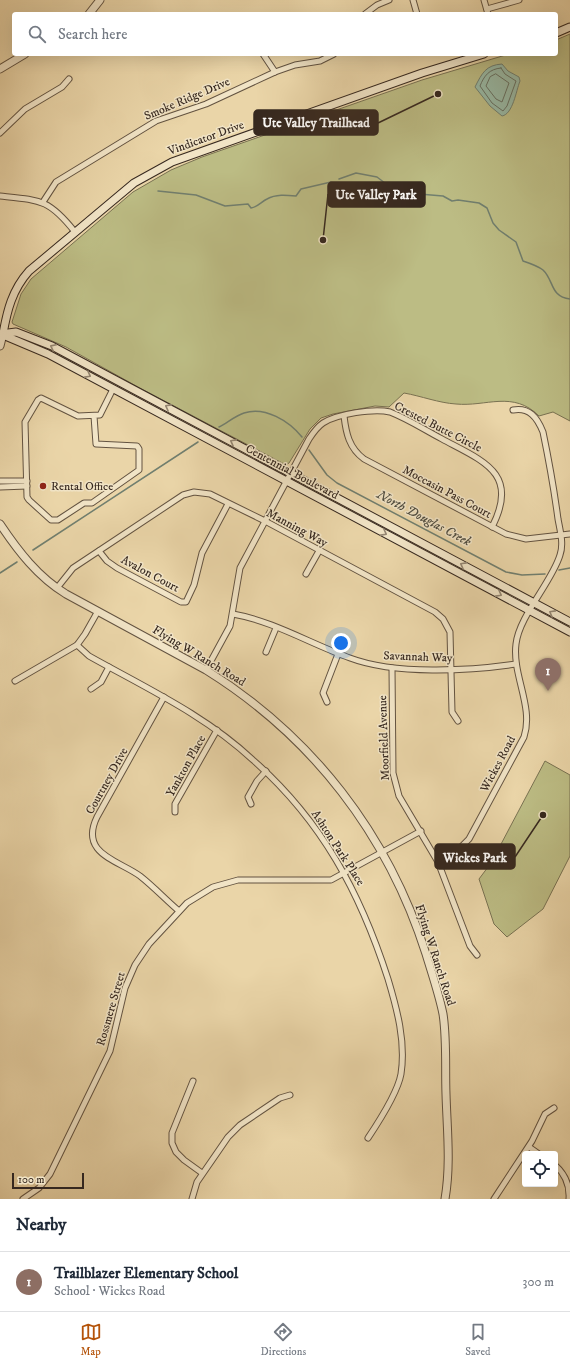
<!DOCTYPE html>
<meta charset="utf-8">
<style>
body{margin:0;font-family:"IM FELL DW Pica",serif;background:#f2f2f3;color:#1f2937}
.controls{position:absolute;right:12px;bottom:12px;display:grid;overflow:hidden;border-radius:4px;box-shadow:0 4px 16px #0002}
.controls button{width:36px;height:36px;display:grid;place-items:center;padding:0;border:0;border-bottom:1px solid #e0e1e3;background:#fff;color:#1f2937;font:20px sans-serif}
.scale{position:absolute;left:12px;bottom:10px;width:72px;box-sizing:border-box;padding-left:4px;border:2px solid #36281f;border-top:0;font-size:11px;line-height:14px;white-space:nowrap;color:#36281f;-webkit-text-stroke:3px #f1e4c6;paint-order:stroke}
.you{position:absolute;left:341px;top:643px;width:14px;height:14px;margin:-10px;border:3px solid #fff;border-radius:50%;background:#1a73e8;box-shadow:0 0 0 6px #1a73e833}
.badge{display:grid;place-items:center;width:26px;height:26px;border-radius:50%;background:#b45309;color:#fff;font-size:13px;font-weight:700}
.pin{position:absolute;translate:-50% -33px;filter:drop-shadow(0 1px 2px #0008)}
.pin::after{content:'';position:absolute;top:21px;width:14px;height:12px;background:inherit;clip-path:polygon(0 0,100% 0,50% 100%)}
.list{margin:0;padding:0;list-style:none}
h2{display:flex;justify-content:space-between;align-items:center;height:52px;margin:0;padding:0 16px;font-size:17px}
h2 small{font-size:13px;font-weight:400;color:#747a83}
.list li{display:grid;grid-template-columns:26px 1fr auto;gap:12px;align-items:center;box-sizing:border-box;height:60px;padding:0 16px;border-top:1px solid #e0e1e3}
.list b{display:block;font-size:15px;white-space:nowrap}
.list p{margin:0;font-size:13px;white-space:nowrap;color:#747a83}
.list em{font-size:13px;font-style:normal;color:#747a83}
.icon{flex:none;width:22px;height:22px;fill:none;stroke:currentColor;stroke-width:2;stroke-linecap:round;stroke-linejoin:round}
.map{position:relative;flex:none;width:570px;height:1199px;overflow:hidden}
.search{position:absolute;background:#fff;box-shadow:0 4px 16px #0002;left:12px;right:12px;top:12px;height:44px;display:flex;align-items:center;gap:10px;box-sizing:border-box;padding:0 14px;border-radius:4px;color:#747a83;font-size:15px}
.sheet{height:112px;background:#fff}
nav{display:flex;justify-content:space-around;align-items:center;box-sizing:border-box;height:56px;border-top:1px solid #e0e1e3;background:#fff;font-size:11px;color:#747a83}
nav a{display:grid;justify-items:center;gap:2px}
nav .on{color:#b45309}
.map>svg:first-child{display:block}
.green{fill:#bcbc84;stroke:#797252}
.water{fill:#98b9a5;stroke:#717f6f}
.lines{fill:none;stroke-linecap:round;stroke-linejoin:round}
.shore{stroke:#677062;stroke-width:1}
.stream{stroke:#717f6f;stroke-width:1.5}
.minor-casing{stroke:#635341;stroke-width:7}
.tertiary-casing{stroke:#635341;stroke-width:9}
.secondary-casing{stroke:#36281f;stroke-width:9}
.minor{stroke:#f1e4c6;stroke-width:5}
.tertiary{stroke:#f1e4c6;stroke-width:7}
.secondary{stroke:#f1e4c6;stroke-width:7}
.oneway{stroke:#948672}
.poi-dot{fill:#8f2418;stroke:#f1e4c6;stroke-width:1.5}
.labels{text-anchor:middle;dominant-baseline:central;stroke-width:3;stroke-linejoin:round;paint-order:stroke}
.street-label{font-size:12px;fill:#36281f;stroke:#f1e4c6}
.poi-label{font-size:12px;fill:#36281f;stroke:#f1e4c6;text-anchor:start}
.water-label{font-size:13px;font-style:italic;fill:#4e4c40;stroke:#f1e4c6}
.leader{fill:none;stroke:#36281f;stroke-width:1.5}
.callout-dot{fill:#36281f;stroke:#f1e4c6;stroke-width:1.5}
.callout{fill:#36281f;stroke:#36281f;stroke-width:1.5}
.callout-label{font-size:13px;text-anchor:middle;font-weight:bold;fill:#fff}
</style>
<div class="map">
<svg width="570" height="1199" viewBox="0 0 570 1199">
<rect width="100%" height="100%" fill="#ead5a8"/>
<filter id="stains"><feTurbulence type="fractalNoise" baseFrequency=".005" numOctaves="4"/><feColorMatrix values="0 0 0 0 .2 0 0 0 0 .09 0 0 0 0 .02 0 0 0 .5 -.17"/></filter>
<radialGradient id="worn" r=".72"><stop offset=".6" stop-color="#630" stop-opacity="0"/><stop offset="1" stop-color="#630" stop-opacity=".3"/></radialGradient>
<g class="green">
<path d="M 570,34 L 570,421 L 553,412 L 539,416 C 513,390 486,407 456,404 C 439,403 421,396 404,393 L 389,407 L 375,406 L 333,414 L 321,418 L 310,429 L 289,463 L 286,465 L 138,387 L 66,347 L 13,324 L 12,322 L 21,294 L 31,279 L 133,192 L 171,170 L 202,157 L 422,80 L 509,54 L 556,54 L 556,40 Z"/>
<polygon points="545,761 570,775 570,856 543,909 507,937 494,924 479,879 491,863"/>
</g>
<path class="water" d="M 502,64 L 508,71 L 519,77 L 520,81 C 516,91 513,114 502,116 L 490,106 L 475,87 C 482,73 486,65 502,64 Z"/>
<g class="lines">
<g class="shore">
<path d="M 501,68 L 505,74 L 516,81 L 507,106 L 503,111 L 492,103 L 480,86 C 484,76 489,69 501,68 Z"/>
<polygon points="496,74 509,83 502,102 496,99 486,86 490,77"/>
</g>
<g class="stream">
<path d="M 339,179 L 356,173 L 377,177 L 394,190 L 419,194 L 443,196 L 452,201 L 458,200 L 479,203 L 487,208 L 493,223 L 499,230 L 516,242 L 523,261 C 529,263 538,266 543,270 C 554,280 550,297 570,299"/>
<path d="M 158,191 L 196,195 L 225,206 L 248,204 L 251,208 C 258,207 261,202 267,199 C 276,194 286,195 296,196 L 301,189 L 331,182"/>
<path d="M 219,427 C 227,423 235,416 244,413 C 265,406 289,421 302,437"/>
<polyline points="309,450 327,475 337,483 506,572 522,575 545,574"/>
<polyline points="33,550 198,442"/>
<polyline points="559,570 570,568"/>
<polyline points="0,573 17,562"/>
</g>
<defs>
<g id="minor">
<polyline points="413,0 417,14"/>
<polyline points="484,0 488,14"/>
<polyline points="487,9 519,0"/>
<polyline points="365,14 377,5 389,0"/>
<polyline points="263,54 275,72"/>
<polyline points="0,133 25,109 62,87 69,79"/>
<path d="M 0,196 C 40,200 49,199 75,232"/>
<polyline points="43,202 56,182 156,121 206,104 275,72 295,65 320,61 334,54"/>
<polyline points="94,416 96,444 137,446 139,449 139,470 92,503 84,503 58,520 51,520 29,500 27,497 25,422 38,400 41,398 78,416 100,415 113,389"/>
<path d="M 344,416 C 346,433 349,448 364,459 L 506,534 L 526,539 L 570,534"/>
<polyline points="0,481 27,481"/>
<polyline points="0,487 27,486"/>
<polyline points="99,551 107,561 117,568 181,602 186,602 194,585 202,553 228,504"/>
<polyline points="306,574 319,551"/>
<polyline points="57,588 73,568 183,495 194,492 210,494 265,521 435,612 443,619 450,632 452,712 458,721"/>
<path d="M 233,614 C 273,621 311,644 350,658 C 395,675 469,671 516,664"/>
<path d="M 77,645 L 89,656 C 146,688 205,715 253,760 C 322,821 360,892 388,979 C 397,1009 406,1042 401,1074 C 398,1091 378,1123 368,1138"/>
<polyline points="266,652 276,628"/>
<polyline points="392,668 393,773 399,796 438,862 470,946 477,955"/>
<path d="M 206,670 L 230,626 L 240,568 L 309,439 C 313,433 317,427 323,423 C 337,414 374,408 390,412 C 408,419 425,430 442,439 C 483,461 520,473 492,527"/>
<polyline points="15,681 77,645 85,634 98,611"/>
<polyline points="91,689 101,682 109,667"/>
<path d="M 164,697 L 97,817 C 79,854 118,860 140,876 C 154,887 166,900 179,911"/>
<polyline points="327,702 323,693 338,654"/>
<polyline points="251,804 248,797 257,781 266,771"/>
<polyline points="175,812 175,804 217,730"/>
<path d="M 438,862 L 456,852 L 469,839 L 524,737 C 534,707 512,675 516,644 C 519,616 552,582 560,555 C 564,544 560,530 558,519 C 554,489 549,461 543,432 C 537,417 529,407 513,410"/>
<polyline points="193,1081 172,1133 172,1143 176,1152 184,1160 202,1173"/>
<polyline points="529,1147 539,1154"/>
<path d="M 555,1165 C 565,1174 570,1185 569,1199"/>
<polyline points="23,1199 39,1188 50,1174 110,1051 125,988 135,965 149,944 187,903 213,887 238,880 331,880 421,831"/>
<polyline points="192,1199 197,1182 228,1137 240,1125 280,1098 290,1095"/>
<polyline points="494,1199 532,1141 545,1114 554,1108"/>
</g>
<g id="tertiary">
<polyline points="89,14 100,0"/>
<polyline points="0,69 25,54"/>
<polyline points="0,346 3,334"/>
<path d="M 0,524 C 18,551 38,577 66,594 L 206,670 C 312,736 388,834 426,954 C 432,974 439,994 443,1014 C 447,1040 445,1068 446,1094 C 447,1129 451,1164 445,1199"/>
</g>
<g id="secondary">
<polyline points="556,33 570,27"/>
<polyline points="0,334 16,332 52,346 570,622"/>
<path d="M 3,334 C 7,311 12,290 29,271 L 134,183 L 172,162 L 422,73 L 484,54"/>
<polyline points="3,335 48,354 570,632"/>
</g>
</defs>
<use href="#minor" class="minor-casing"/>
<use href="#tertiary" class="tertiary-casing"/>
<use href="#secondary" class="secondary-casing"/>
<use href="#minor" class="minor"/>
<use href="#tertiary" class="tertiary"/>
<use href="#secondary" class="secondary"/>
</g>
<defs><path id="oneway-chevron" d="M-2-3.5L2.5 0L-2 3.5" fill="none" stroke-width="1.6" stroke-linecap="round" stroke-linejoin="round"/></defs>
<g class="oneway">
<use href="#oneway-chevron" transform="translate(53 347) rotate(-154)"/>
<use href="#oneway-chevron" transform="translate(88 375) rotate(28)"/>
<use href="#oneway-chevron" transform="translate(168 407) rotate(-152)"/>
<use href="#oneway-chevron" transform="translate(233 442) rotate(-152)"/>
<use href="#oneway-chevron" transform="translate(384 533) rotate(28)"/>
<use href="#oneway-chevron" transform="translate(463 565) rotate(-152)"/>
<use href="#oneway-chevron" transform="translate(499 594) rotate(28)"/>
<use href="#oneway-chevron" transform="translate(552 613) rotate(-151)"/>
</g>
<circle class="poi-dot" cx="43" cy="486" r="4"/>
<g class="labels">
<g class="street-label">
<text transform="translate(187 99) rotate(-23)">Smoke Ridge Drive</text>
<text transform="translate(206 138) rotate(-20)">Vindicator Drive</text>
<text transform="translate(438 427) rotate(27)">Crested Butte Circle</text>
<text transform="translate(292 472) rotate(28)">Centennial Boulevard</text>
<text transform="translate(447 492) rotate(28)">Moccasin Pass Court</text>
<text transform="translate(297 528) rotate(28)">Manning Way</text>
<text transform="translate(150 574) rotate(28)">Avalon Court</text>
<text transform="translate(199 656) rotate(31)">Flying W Ranch Road</text>
<text transform="translate(418 657) rotate(2)">Savannah Way</text>
<text transform="translate(384 738) rotate(-92)">Moorfield Avenue</text>
<text transform="translate(498 764) rotate(-62)">Wickes Road</text>
<text transform="translate(186 766) rotate(-61)">Yankton Place</text>
<text transform="translate(107 781) rotate(-61)">Courtney Drive</text>
<text transform="translate(338 848) rotate(57)">Ashton Park Place</text>
<text transform="translate(435 955) rotate(72)">Flying W Ranch Road</text>
<text transform="translate(111 1009) rotate(-74)">Rossmere Street</text>
</g>
<g class="poi-label">
<text x="51" y="486">Rental Office</text>
</g>
<g class="water-label">
<text transform="translate(424 518) rotate(28)">North Douglas Creek</text>
</g>
</g>
<path class="leader" d="M438 94L378 123M323 240L328 194M543 815L515 857"/>
<g class="callout-dot">
<circle cx="438" cy="94" r="4"/>
<circle cx="323" cy="240" r="4"/>
<circle cx="543" cy="815" r="4"/>
</g>
<g class="callout">
<rect x="254" y="110" width="124" height="25" rx="4"/>
<rect x="328" y="182" width="97" height="25" rx="4"/>
<rect x="435" y="844" width="80" height="25" rx="4"/>
</g>
<g class="callout-label">
<text x="316" y="127">Ute Valley Trailhead</text>
<text x="376" y="199">Ute Valley Park</text>
<text x="475" y="862">Wickes Park</text>
</g>
<rect width="100%" height="100%" filter="url(#stains)"/>
<rect width="100%" height="100%" fill="url(#worn)"/>
</svg>
<div class="controls">
<button><svg class="icon" aria-label="locate" viewBox="0 0 24 24"><circle cx="12" cy="12" r="6"/><path d="M12 2v4M12 18v4M2 12h4M18 12h4"/></svg></button>
</div>
<div class="scale">100 m</div>
<div class="you"></div>
<div class="pin badge" style="left:548px;top:691px;background:#8d6e63">1</div>
<div class="search"><svg class="icon" aria-label="search" viewBox="0 0 24 24"><circle cx="10" cy="10" r="6"/><path d="M15 15l6 6"/></svg>Search here</div>
</div>
<section class="sheet">
<h2>Nearby<small></small></h2>
<ul class="list">
<li><span class="badge" style="background:#8d6e63">1</span><div><b>Trailblazer Elementary School</b><p>School · Wickes Road</p></div><em>300 m</em></li>
</ul>
</section>
<nav>
<a class="on"><svg class="icon" aria-label="map" viewBox="0 0 24 24"><path d="M3 6l6-2 6 2 6-2v14l-6 2-6-2-6 2zM9 4v14M15 6v14"/></svg>Map</a>
<a><svg class="icon" aria-label="directions" viewBox="0 0 24 24"><path d="M12 3l9 9-9 9-9-9zM9 14v-3h6M13 9l2 2-2 2"/></svg>Directions</a>
<a><svg class="icon" aria-label="saved" viewBox="0 0 24 24"><path d="M7 4h10v16l-5-4-5 4z"/></svg>Saved</a>
</nav>
